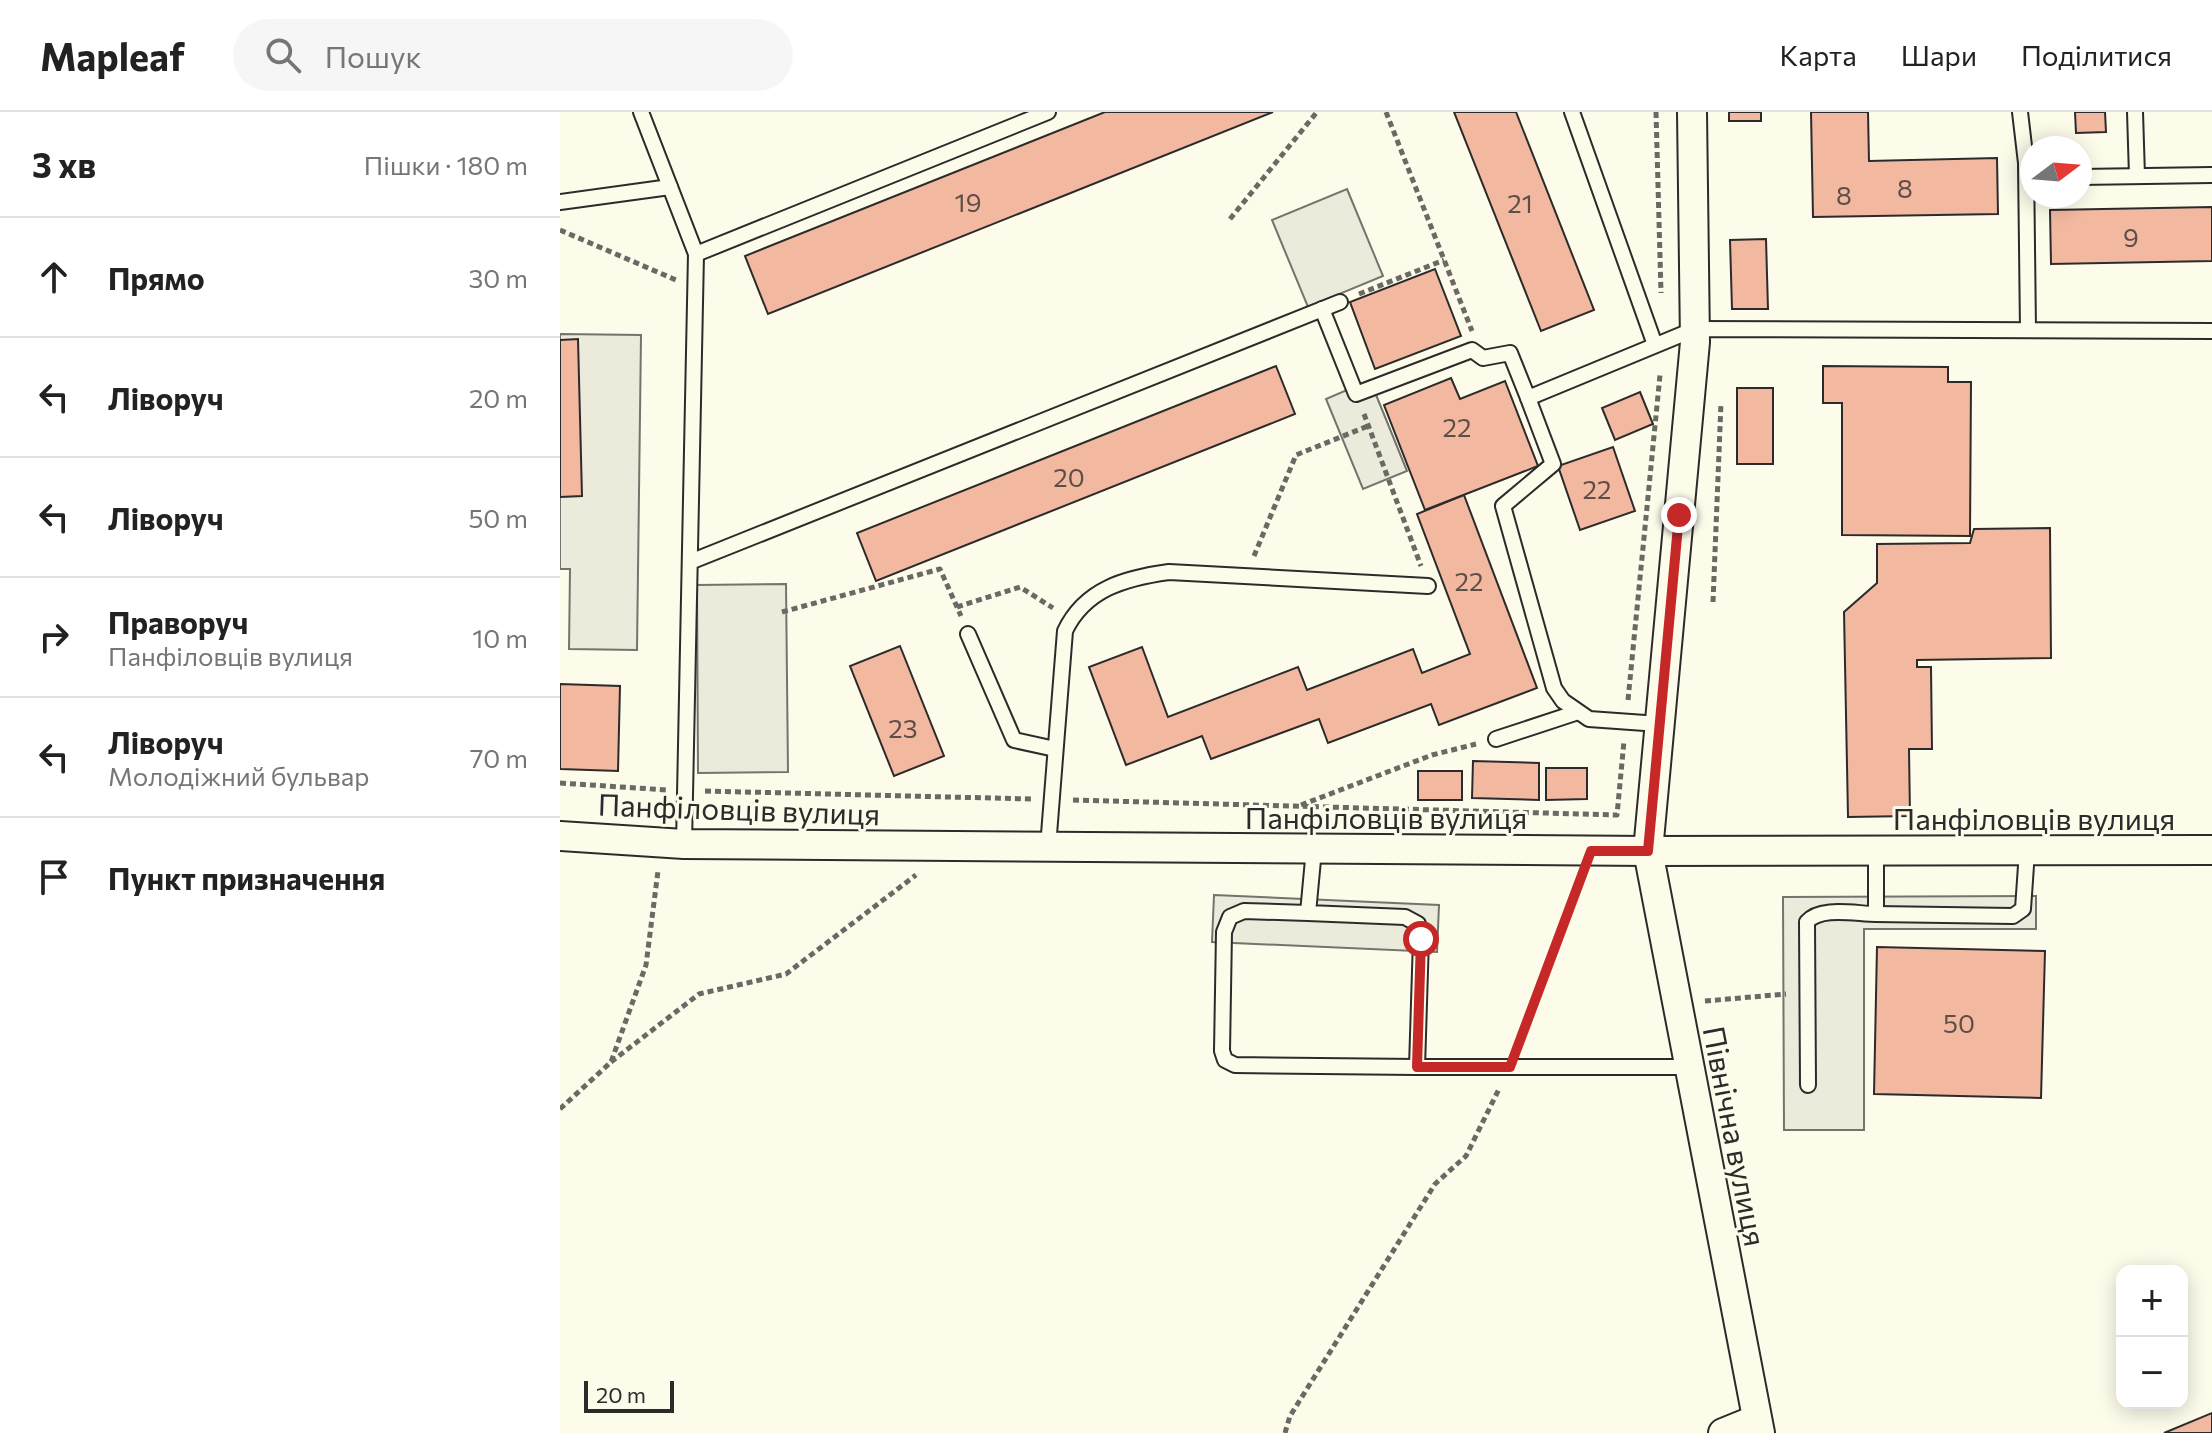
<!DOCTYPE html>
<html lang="uk">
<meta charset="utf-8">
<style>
body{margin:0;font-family:Commissioner,sans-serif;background:#f6f6f6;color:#222}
.controls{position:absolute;right:24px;bottom:24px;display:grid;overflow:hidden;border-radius:16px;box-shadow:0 4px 20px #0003}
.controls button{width:72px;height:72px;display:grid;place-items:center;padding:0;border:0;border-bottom:2px solid #e0e0e0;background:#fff;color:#222;font:40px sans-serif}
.compass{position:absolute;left:1460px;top:24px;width:72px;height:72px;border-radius:50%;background:#fff;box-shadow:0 4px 20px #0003;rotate:74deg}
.scale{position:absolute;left:24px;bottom:20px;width:90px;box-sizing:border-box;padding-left:8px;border:4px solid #2b2b2b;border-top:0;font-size:22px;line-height:28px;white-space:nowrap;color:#2b2b2b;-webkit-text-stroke:6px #fdfbea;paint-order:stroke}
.stop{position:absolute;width:24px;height:24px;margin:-18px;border:6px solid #c62828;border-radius:50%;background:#fff}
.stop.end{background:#c62828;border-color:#fff;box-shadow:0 2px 8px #0008}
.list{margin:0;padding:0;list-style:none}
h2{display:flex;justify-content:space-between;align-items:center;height:104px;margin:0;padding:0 32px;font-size:34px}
h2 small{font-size:26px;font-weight:400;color:#767676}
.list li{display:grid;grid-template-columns:52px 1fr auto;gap:24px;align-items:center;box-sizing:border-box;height:120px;padding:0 32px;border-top:2px solid #e0e0e0}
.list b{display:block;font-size:30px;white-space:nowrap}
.list p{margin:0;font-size:26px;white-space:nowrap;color:#767676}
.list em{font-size:26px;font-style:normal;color:#767676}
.icon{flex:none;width:44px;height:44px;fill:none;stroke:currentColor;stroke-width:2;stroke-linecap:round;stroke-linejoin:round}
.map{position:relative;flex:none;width:1652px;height:1321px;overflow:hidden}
header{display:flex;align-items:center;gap:48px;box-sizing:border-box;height:112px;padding:0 40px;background:#fff;border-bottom:2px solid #e0e0e0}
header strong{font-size:38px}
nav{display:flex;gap:44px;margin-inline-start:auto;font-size:28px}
.search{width:560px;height:72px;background:#f6f6f6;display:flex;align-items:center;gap:20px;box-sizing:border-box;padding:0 28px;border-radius:44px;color:#767676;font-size:30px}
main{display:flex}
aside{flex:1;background:#fff}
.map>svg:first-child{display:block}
.parking{fill:#eceadb;stroke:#74746e;stroke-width:2}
.building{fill:#f2b8a0;stroke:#2b2b2b;stroke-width:2}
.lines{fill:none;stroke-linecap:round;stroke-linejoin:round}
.service-casing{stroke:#2b2b2b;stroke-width:18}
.minor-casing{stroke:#2b2b2b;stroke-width:32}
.path{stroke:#6a6964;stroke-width:5;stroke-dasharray:6 4;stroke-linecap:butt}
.service{stroke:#fdfbea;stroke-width:14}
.minor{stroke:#fdfbea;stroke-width:28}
.route{stroke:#c62828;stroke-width:10}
.labels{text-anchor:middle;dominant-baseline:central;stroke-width:6;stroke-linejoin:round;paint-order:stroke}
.number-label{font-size:26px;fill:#5d4e48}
.street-label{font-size:30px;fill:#2b2b2b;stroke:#fdfbea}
</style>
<header>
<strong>Mapleaf</strong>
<div class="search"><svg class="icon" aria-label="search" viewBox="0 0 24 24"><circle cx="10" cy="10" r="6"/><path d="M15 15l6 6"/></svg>Пошук</div>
<nav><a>Карта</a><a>Шари</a><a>Поділитися</a></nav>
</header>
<main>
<aside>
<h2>3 хв<small>Пішки · 180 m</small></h2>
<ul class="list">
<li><svg class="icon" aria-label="ahead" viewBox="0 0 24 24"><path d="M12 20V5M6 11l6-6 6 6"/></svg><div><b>Прямо</b></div><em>30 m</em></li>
<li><svg class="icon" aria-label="left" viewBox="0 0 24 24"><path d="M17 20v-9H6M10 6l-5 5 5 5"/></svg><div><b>Ліворуч</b></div><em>20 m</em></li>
<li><svg class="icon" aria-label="left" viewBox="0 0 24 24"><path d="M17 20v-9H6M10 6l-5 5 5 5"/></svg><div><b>Ліворуч</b></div><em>50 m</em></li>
<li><svg class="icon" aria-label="right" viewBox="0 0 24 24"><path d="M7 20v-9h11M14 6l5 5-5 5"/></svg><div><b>Праворуч</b><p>Панфіловців вулиця</p></div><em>10 m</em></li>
<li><svg class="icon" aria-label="left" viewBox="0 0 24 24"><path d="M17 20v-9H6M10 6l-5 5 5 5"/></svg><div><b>Ліворуч</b><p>Молодіжний бульвар</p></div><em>70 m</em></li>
<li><svg class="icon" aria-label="arrive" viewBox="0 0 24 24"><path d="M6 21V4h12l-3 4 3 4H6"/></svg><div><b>Пункт призначення</b></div></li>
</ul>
</aside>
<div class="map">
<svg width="1652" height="1321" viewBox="0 0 1652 1321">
<rect width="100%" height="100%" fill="#fdfbea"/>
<g class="parking">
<polygon points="787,77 823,164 748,195 712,108"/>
<polygon points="0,222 81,223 77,538 9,537 10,457 0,457"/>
<polygon points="810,268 847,359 803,377 766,287"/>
<polygon points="226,472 228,660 138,661 137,473"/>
<polygon points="654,783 879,793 877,840 652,830"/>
<polygon points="1476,784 1476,817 1304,817 1304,1018 1224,1018 1223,785"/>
</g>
<g class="building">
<polygon points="545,0 713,0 208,202 185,144"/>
<polygon points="894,0 956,0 1034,198 981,219"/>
<rect x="1169" y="0" width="32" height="9"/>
<polygon points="1251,0 1308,0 1309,49 1437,46 1438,102 1253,105"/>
<polygon points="1515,0 1545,0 1546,20 1516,21"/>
<polygon points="1652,95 1652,149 1491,152 1490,98"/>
<polygon points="1206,127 1208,197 1172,197 1170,128"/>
<polygon points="875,157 901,224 815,257 790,190"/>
<polygon points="18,227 22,384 0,385 0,228"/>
<polygon points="716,254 735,302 316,469 297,421"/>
<polygon points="1263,254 1388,255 1388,270 1411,270 1410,424 1282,423 1282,291 1263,291"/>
<polygon points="891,266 900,287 945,269 978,354 865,398 824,293"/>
<rect x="1177" y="276" width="36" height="76"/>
<polygon points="1080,280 1093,312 1055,328 1042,296"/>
<polygon points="1053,335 1075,399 1020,418 998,354"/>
<polygon points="904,383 977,576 879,613 871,592 768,631 759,607 651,647 642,624 566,653 529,555 582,535 608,605 738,555 747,578 853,537 862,561 910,542 857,402"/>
<polygon points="1490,416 1491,546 1357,548 1357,555 1371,555 1372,637 1349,637 1350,704 1288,705 1284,500 1317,471 1317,432 1410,431 1414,417"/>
<polygon points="340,534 384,644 334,664 290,554"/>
<polygon points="0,572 60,574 58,659 0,657"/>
<polygon points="913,649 979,651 979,688 912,686"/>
<polygon points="986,656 1027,656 1027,687 986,688"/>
<rect x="858" y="659" width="44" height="29"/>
<polygon points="1317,835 1485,839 1481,986 1314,982"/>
<polygon points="1652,1301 1652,1321 1604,1321"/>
</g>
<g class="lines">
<defs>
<g id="service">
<polyline points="81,0 136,142 124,732"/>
<polyline points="1012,0 1095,233"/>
<polyline points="1460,0 1466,51 1468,218"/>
<polyline points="1575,0 1577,64"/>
<polyline points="1520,65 1652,63"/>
<polyline points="0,90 110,75"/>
<polyline points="136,142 488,0"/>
<polyline points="762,197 796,282 912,238 923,246 950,241 968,286 1135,217 1652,219"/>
<polyline points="968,286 993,352 943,394 994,576 1003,589 1029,607 1099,612"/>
<polyline points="130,450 780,190"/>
<polyline points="408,522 454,628 495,637"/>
<polyline points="936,627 1015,601"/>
<path d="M 488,735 L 505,519 C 525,477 565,466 609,460 L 868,474"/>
<polyline points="748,801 684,799 670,805 664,820 662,939 665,948 675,953 857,955 861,827 858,812 845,805 748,801 754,737"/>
<polyline points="1316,802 1453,804 1463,797 1467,739"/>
<polyline points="857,955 1128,955"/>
<path d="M 1248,973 L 1247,810 C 1260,794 1296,802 1316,802 L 1316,739"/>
</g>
<g id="minor">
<polyline points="1132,0 1135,230 1088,739 1200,1321"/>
<polyline points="0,724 124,732 1088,739 1652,738"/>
<polyline points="1163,1321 1195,1308"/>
</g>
</defs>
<use href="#service" class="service-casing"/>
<use href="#minor" class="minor-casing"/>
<g class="path">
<polyline points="826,0 912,219"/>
<polyline points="1096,0 1101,181"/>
<polyline points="670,107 757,0"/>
<polyline points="0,118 116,168"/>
<polyline points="799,182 884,148"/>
<polyline points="804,302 861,454"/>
<polyline points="694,444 736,343 808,314"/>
<polyline points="1153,490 1161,291"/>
<polyline points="397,495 460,475 493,496"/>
<polyline points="222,500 380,457 401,504"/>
<polyline points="1068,588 1100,263"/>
<polyline points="0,671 107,678"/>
<polyline points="145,679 471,687"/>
<polyline points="513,688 1057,703 1064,629"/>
<polyline points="741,693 872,643 916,632"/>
<polyline points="1145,889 1226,882"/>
<polyline points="958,933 1020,766"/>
<polyline points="51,950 139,882 226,862 356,763"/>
<polyline points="0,997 51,950 86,853 98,759"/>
<polyline points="725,1321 730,1304 875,1072 906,1044 940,975"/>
</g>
<use href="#service" class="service"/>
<use href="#minor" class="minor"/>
</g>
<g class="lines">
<polyline class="route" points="861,827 857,955 950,955 1031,739 1088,739 1119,403"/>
</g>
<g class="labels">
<g class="number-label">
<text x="1345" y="75">8</text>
<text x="1284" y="82">8</text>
<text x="408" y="89">19</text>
<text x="960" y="90">21</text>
<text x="1571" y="124">9</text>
<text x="897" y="314">22</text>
<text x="509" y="364">20</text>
<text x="1037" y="376">22</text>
<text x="909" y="468">22</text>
<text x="343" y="615">23</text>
<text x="1399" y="910">50</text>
</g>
<g class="street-label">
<text transform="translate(179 696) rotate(2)">Панфіловців вулиця</text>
<text x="826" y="704">Панфіловців вулиця</text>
<text x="1474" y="705">Панфіловців вулиця</text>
<text transform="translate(1176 1024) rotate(79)">Північна вулиця</text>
</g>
</g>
</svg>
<div class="controls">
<button>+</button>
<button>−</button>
</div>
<svg class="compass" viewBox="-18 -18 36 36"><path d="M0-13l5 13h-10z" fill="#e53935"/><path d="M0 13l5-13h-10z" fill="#767676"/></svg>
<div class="scale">20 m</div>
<div class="stop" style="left:861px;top:827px"></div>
<div class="stop end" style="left:1119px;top:403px"></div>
</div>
</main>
